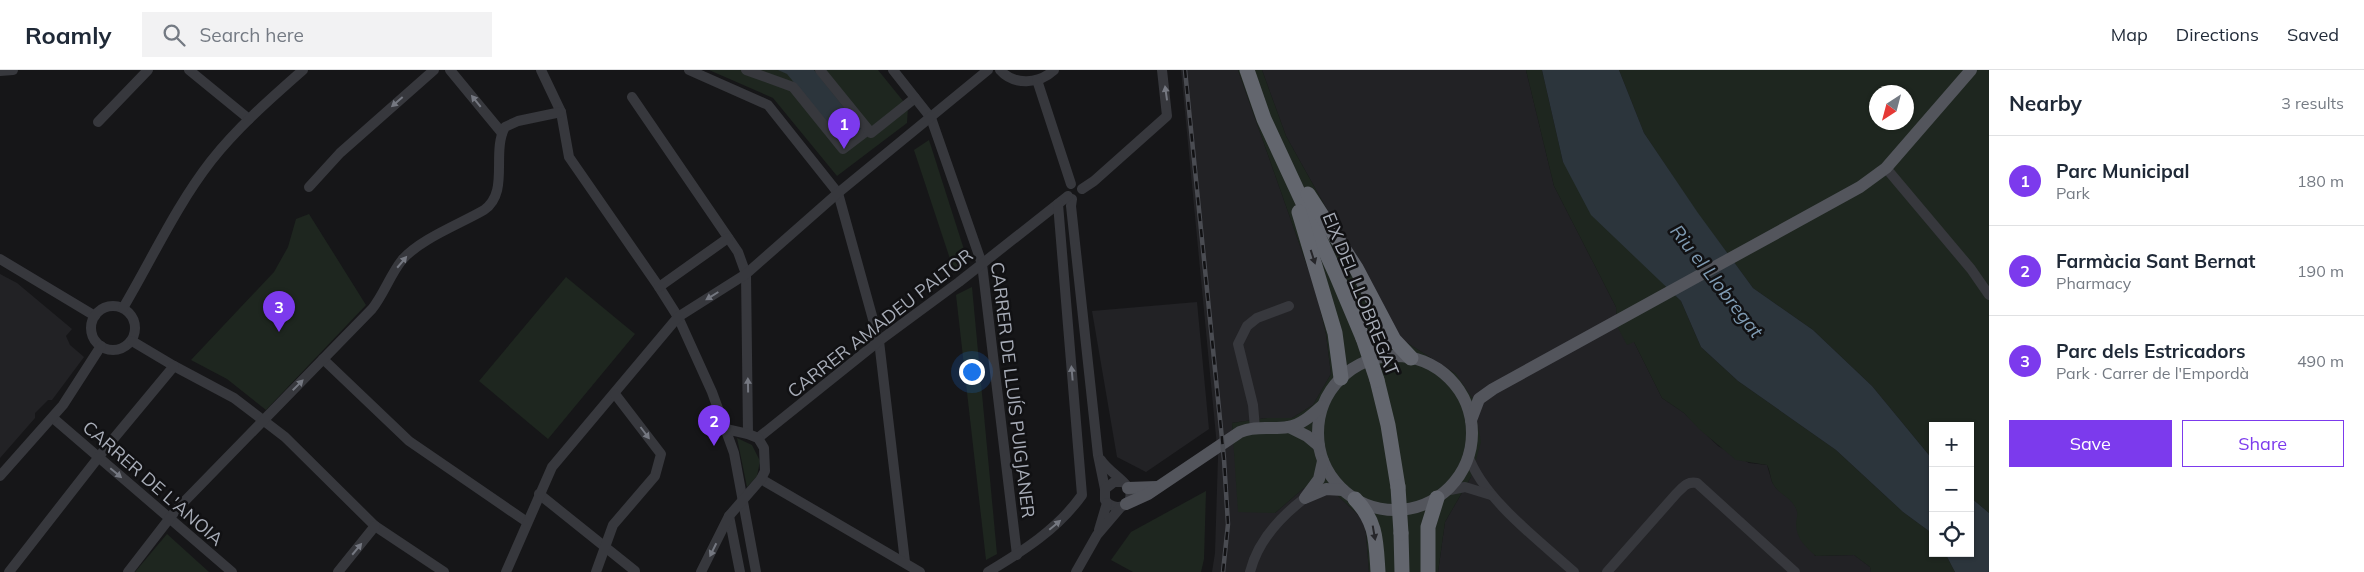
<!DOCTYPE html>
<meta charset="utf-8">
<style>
body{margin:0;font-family:Mulish,sans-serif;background:#f2f2f3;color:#1f2937}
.controls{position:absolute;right:15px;bottom:15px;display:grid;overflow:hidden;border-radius:0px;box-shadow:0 1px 4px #0004}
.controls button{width:45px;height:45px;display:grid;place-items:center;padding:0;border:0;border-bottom:1px solid #e0e1e3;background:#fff;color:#1f2937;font:25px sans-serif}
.compass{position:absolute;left:1869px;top:15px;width:45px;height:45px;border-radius:50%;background:#fff;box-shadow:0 1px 4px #0004;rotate:216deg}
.you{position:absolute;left:971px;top:301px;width:18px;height:18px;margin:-12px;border:4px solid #fff;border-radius:50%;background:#1a73e8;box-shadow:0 0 0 8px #1a73e833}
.badge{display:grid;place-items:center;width:32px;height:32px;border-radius:50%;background:#7c3aed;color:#fff;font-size:16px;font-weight:700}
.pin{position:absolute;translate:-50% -41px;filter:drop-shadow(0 1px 2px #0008)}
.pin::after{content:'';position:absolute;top:26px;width:18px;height:15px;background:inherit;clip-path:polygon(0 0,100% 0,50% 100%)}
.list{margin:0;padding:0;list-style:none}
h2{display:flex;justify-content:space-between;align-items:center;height:65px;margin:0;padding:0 20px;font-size:21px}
h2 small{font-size:16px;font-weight:400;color:#747a83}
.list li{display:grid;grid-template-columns:32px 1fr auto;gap:15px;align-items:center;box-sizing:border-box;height:90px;padding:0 20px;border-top:1px solid #e0e1e3}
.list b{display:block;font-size:19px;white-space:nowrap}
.list p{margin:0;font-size:16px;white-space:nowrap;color:#747a83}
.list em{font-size:16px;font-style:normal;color:#747a83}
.actions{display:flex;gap:10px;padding:15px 20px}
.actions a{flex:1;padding:11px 0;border:1px solid #7c3aed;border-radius:0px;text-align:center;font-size:18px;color:#7c3aed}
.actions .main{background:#7c3aed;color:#fff}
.icon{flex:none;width:28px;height:28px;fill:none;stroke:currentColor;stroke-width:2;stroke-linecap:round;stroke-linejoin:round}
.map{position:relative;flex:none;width:1989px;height:502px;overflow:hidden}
header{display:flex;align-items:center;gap:30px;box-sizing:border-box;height:70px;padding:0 25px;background:#fff;border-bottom:1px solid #e0e1e3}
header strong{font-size:24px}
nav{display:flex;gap:28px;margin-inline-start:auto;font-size:18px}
.search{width:350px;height:45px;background:#f2f2f3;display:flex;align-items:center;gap:12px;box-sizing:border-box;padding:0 18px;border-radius:0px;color:#747a83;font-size:19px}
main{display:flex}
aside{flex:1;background:#fff}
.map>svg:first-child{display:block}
.built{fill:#222225}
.green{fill:#1e261f;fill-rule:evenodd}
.water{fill:#2c353c}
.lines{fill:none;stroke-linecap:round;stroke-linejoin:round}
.minor{stroke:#37383d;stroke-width:10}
.major{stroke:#53555c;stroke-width:12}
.highway{stroke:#63666e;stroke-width:15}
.rail-casing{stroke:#4a4c52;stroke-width:4.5}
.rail{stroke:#111113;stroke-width:2.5;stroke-dasharray:8;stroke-linecap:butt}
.highway-bridge{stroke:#63666e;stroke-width:15}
.oneway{fill:#757881}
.oneway2{fill:#26262a}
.labels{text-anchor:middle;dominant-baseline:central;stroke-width:5;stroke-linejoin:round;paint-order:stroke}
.street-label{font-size:18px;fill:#a8adb8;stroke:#111113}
.water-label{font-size:19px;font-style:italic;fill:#7f9bb3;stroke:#111113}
</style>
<header>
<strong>Roamly</strong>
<div class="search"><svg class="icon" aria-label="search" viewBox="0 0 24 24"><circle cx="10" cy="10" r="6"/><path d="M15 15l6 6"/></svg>Search here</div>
<nav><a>Map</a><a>Directions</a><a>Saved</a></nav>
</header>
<main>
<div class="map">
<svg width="1989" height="502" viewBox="0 0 1989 502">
<rect width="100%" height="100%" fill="#161618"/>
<g class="built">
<polygon points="1181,0 1238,0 1316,221 1326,264 1331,304 1313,335 1292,348 1267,348 1232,353 1235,387 1275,443 1304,418 1337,425 1365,451 1369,502 1212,502 1215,483 1218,387"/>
<polygon points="1262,0 1526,0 1554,116 1616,237 1617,256 1634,272 1662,328 1684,343 1718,376 1749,393 1767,395 1772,412 1776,418 1793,432 1797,440 1815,486 1854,485 1870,497 1871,502 1438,502 1445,452 1471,407 1456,304 1398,267 1286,66"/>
<polygon points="0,204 17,213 72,259 66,266 70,275 84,287 52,330 48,330 35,343 35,348 0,388"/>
<polygon points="1197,232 1209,359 1146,402 1117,387 1092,241"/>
</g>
<g class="green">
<polygon points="709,0 878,0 908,37 907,53 837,106 773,28"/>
<polygon points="1238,0 1262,0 1286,66 1398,267 1456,304 1473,329 1481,372 1471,407 1445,452 1438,502 1369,502 1365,451 1337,425 1304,418 1275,443 1238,442 1232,353 1267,348 1292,348 1313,335 1331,304 1326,264 1316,221"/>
<path d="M 1526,0 L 1542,0 L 1563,92 L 1646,195 L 1681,231 L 1701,277 L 1738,311 L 1836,380 L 1903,442 L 1933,464 L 1933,483 L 1945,483 L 1955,502 L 1871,502 L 1870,497 L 1854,485 L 1816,486 C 1806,478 1796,468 1796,454 C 1796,448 1799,445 1796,439 C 1792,429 1781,425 1775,417 C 1770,411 1771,402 1767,395 L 1736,390 L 1699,359 L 1684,343 L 1662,328 L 1634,272 L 1627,275 L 1617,256 L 1616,237 L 1554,116 Z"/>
<path d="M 1619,0 L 1989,0 L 1989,443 L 1970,427 L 1970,356 L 1933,356 L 1933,390 L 1872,316 L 1813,260 L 1753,218 L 1698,144 L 1644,63 ZM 1876,22 L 1906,22 L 1906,52 L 1876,52 Z"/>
<polygon points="929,70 968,192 955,204 914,80"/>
<polygon points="309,144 366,235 266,340 227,309 191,290 274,202 288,177 296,149"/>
<polygon points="566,207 635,264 548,369 479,311"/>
<polygon points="972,217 997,484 986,490 956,225"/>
<polygon points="737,368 752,375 760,391 757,406 747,417"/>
<polygon points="1206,421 1204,489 1201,502 1133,502 1111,490 1131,462"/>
<polygon points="167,464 209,502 135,502"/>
</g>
<g class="water">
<polygon points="778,0 814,0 862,60 844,73 787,4"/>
<polygon points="1542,0 1619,0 1644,63 1698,143 1753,218 1813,260 1872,316 1933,390 1933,464 1903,442 1836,380 1738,311 1701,277 1681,231 1591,145 1563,92"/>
<polygon points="1970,427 1989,443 1989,502 1955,502 1945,483 1970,483"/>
</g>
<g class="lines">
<g class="minor">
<polyline points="189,0 249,49"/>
<polyline points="450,0 502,63"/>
<polyline points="541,0 561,42 569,87 659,217 678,247 712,322 734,383 756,502"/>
<polyline points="689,0 768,35 838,123 879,271 905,492"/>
<polyline points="746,0 793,17 843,79 868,60"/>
<polyline points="820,0 871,63 915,28"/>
<polyline points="893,0 931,48 982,194 1017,485"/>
<path d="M 1000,0 C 1014,16 1039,14 1054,0"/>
<polyline points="0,1 13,0"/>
<polyline points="1037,10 1071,114"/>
<polyline points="632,27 738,182 746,204 748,364"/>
<polyline points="98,52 148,0"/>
<polyline points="1886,98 1971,199 1989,225"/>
<polyline points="309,117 340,83 434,0"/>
<polyline points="1082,119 1094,111 1167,46 1162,0"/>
<polyline points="1072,129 1071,136 1098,385 1105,419"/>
<polyline points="0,189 95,246"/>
<polyline points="659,217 728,168"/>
<circle cx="113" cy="258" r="22"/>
<path d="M 123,238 C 152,189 176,136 211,91 C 238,57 270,29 303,0"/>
<polyline points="132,271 174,296 234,328 285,367 375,456 444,502"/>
<polyline points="323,289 409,371 527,452"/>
<polyline points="53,348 232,502"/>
<polyline points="1255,358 1253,335 1238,274 1247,256 1257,248 1289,236"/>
<polyline points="758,368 879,271 959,212 1068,126"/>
<path d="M 1468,385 C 1483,429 1540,471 1574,502"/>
<path d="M 1101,390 C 1107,400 1128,413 1130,421 C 1134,438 1113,442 1105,430 L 1105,419 L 1114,412 L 1122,412"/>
<polyline points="0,406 63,335 101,276"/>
<polyline points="761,409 920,502"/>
<polyline points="1445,421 1465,417 1491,425"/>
<polyline points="539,424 635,501"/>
<polyline points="729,446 740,502"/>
<polyline points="1099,460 1107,433"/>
<polyline points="9,502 105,379 174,296"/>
<path d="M 128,502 L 176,440 L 372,239 C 384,224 390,205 402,190 C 420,169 460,154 484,140 C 510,122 491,83 505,57 L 518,51 L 561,42"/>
<polyline points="338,502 375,456"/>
<polyline points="506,502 552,397 678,247 746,204 838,123 988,0"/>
<polyline points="596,502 613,455 655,406 661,384 615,324"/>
<polyline points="701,502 729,446 761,409 765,401 764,378 758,368 748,364 726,359"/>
<path d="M 988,502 C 1023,481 1058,459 1082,425 L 1058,134"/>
<polyline points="1076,502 1097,465 1120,438"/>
<path d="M 1250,502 C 1258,470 1280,447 1305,428"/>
<path d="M 1607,502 L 1676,424 C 1683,417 1687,411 1697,413 L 1795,502"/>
</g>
<g class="major">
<circle cx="1395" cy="363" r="77"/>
<polyline points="1471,350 1479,329 1493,319 1860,117 1886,98 1971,0"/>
<polyline points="1289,357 1307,366 1319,376"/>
<polyline points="1128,418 1157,417"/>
<polyline points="1307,427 1326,419 1343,420"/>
<polyline points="1305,428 1319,409 1323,391"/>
<path d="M 1126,434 L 1148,424 L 1240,362 C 1256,355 1272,360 1288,357 C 1302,355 1313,344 1322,336"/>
</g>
<g class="highway">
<polyline points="1247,0 1264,49 1336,204 1363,268"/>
<polyline points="1308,124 1356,198 1394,270 1411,288"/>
<polyline points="1299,142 1335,263 1341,308"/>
<polyline points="1377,310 1388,355 1398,417"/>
<path d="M 1355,429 C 1377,452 1376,472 1378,502"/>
<polyline points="1401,463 1402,502"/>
<polyline points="1428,502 1428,457 1437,428"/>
</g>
<defs>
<polyline id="rail" points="1185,0 1224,389 1228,454 1223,502"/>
</defs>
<use href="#rail" class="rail-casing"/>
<use href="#rail" class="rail"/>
<g class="highway-bridge">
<polyline points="1363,268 1377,310"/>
<polyline points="1398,417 1401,463"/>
</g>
</g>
<defs><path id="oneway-solid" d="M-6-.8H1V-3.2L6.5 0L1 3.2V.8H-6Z" transform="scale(1.25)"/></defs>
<g class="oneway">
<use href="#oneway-solid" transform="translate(1166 23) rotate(-98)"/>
<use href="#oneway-solid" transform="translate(476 31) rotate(-129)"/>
<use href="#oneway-solid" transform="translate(397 32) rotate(139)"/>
<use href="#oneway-solid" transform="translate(402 192) rotate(-50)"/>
<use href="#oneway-solid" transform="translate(712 226) rotate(148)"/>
<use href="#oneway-solid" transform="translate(1072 303) rotate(-95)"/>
<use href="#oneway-solid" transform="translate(298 315) rotate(-45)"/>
<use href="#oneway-solid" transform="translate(748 315) rotate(-91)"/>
<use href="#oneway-solid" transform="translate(645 363) rotate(53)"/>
<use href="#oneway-solid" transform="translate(116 403) rotate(40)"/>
<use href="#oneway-solid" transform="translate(1055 455) rotate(-40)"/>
<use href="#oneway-solid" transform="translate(357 479) rotate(-50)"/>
<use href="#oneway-solid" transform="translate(713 480) rotate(116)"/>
</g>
<g class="oneway2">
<use href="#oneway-solid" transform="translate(1313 187) rotate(72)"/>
<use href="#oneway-solid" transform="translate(1374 463) rotate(80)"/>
</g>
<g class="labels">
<g class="street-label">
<text transform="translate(1361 224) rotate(68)">EIX DEL LLOBREGAT</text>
<text transform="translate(880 253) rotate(-38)">CARRER AMADEU PALTOR</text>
<text transform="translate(1013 320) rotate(83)">CARRER DE LLUÍS PUIGJANER</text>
<text transform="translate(153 413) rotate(41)">CARRER DE L'ANOIA</text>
</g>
<g class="water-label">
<text transform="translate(1717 211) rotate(52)">Riu el Llobregat</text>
</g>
</g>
</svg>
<div class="controls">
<button>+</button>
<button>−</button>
<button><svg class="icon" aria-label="locate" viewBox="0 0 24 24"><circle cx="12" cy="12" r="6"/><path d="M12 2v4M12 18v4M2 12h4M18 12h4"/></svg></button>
</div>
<svg class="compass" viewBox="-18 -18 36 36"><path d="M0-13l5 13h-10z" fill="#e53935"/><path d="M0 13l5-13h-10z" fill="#747a83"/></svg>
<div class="you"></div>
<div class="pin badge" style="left:844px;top:79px">1</div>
<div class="pin badge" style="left:714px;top:376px">2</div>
<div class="pin badge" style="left:279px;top:262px">3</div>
</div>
<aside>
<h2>Nearby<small>3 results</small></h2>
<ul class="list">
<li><span class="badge">1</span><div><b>Parc Municipal</b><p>Park</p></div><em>180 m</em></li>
<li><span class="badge">2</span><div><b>Farmàcia Sant Bernat</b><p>Pharmacy</p></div><em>190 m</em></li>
<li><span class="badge">3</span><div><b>Parc dels Estricadors</b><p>Park · Carrer de l'Empordà</p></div><em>490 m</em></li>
</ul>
<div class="actions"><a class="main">Save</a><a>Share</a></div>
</aside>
</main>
